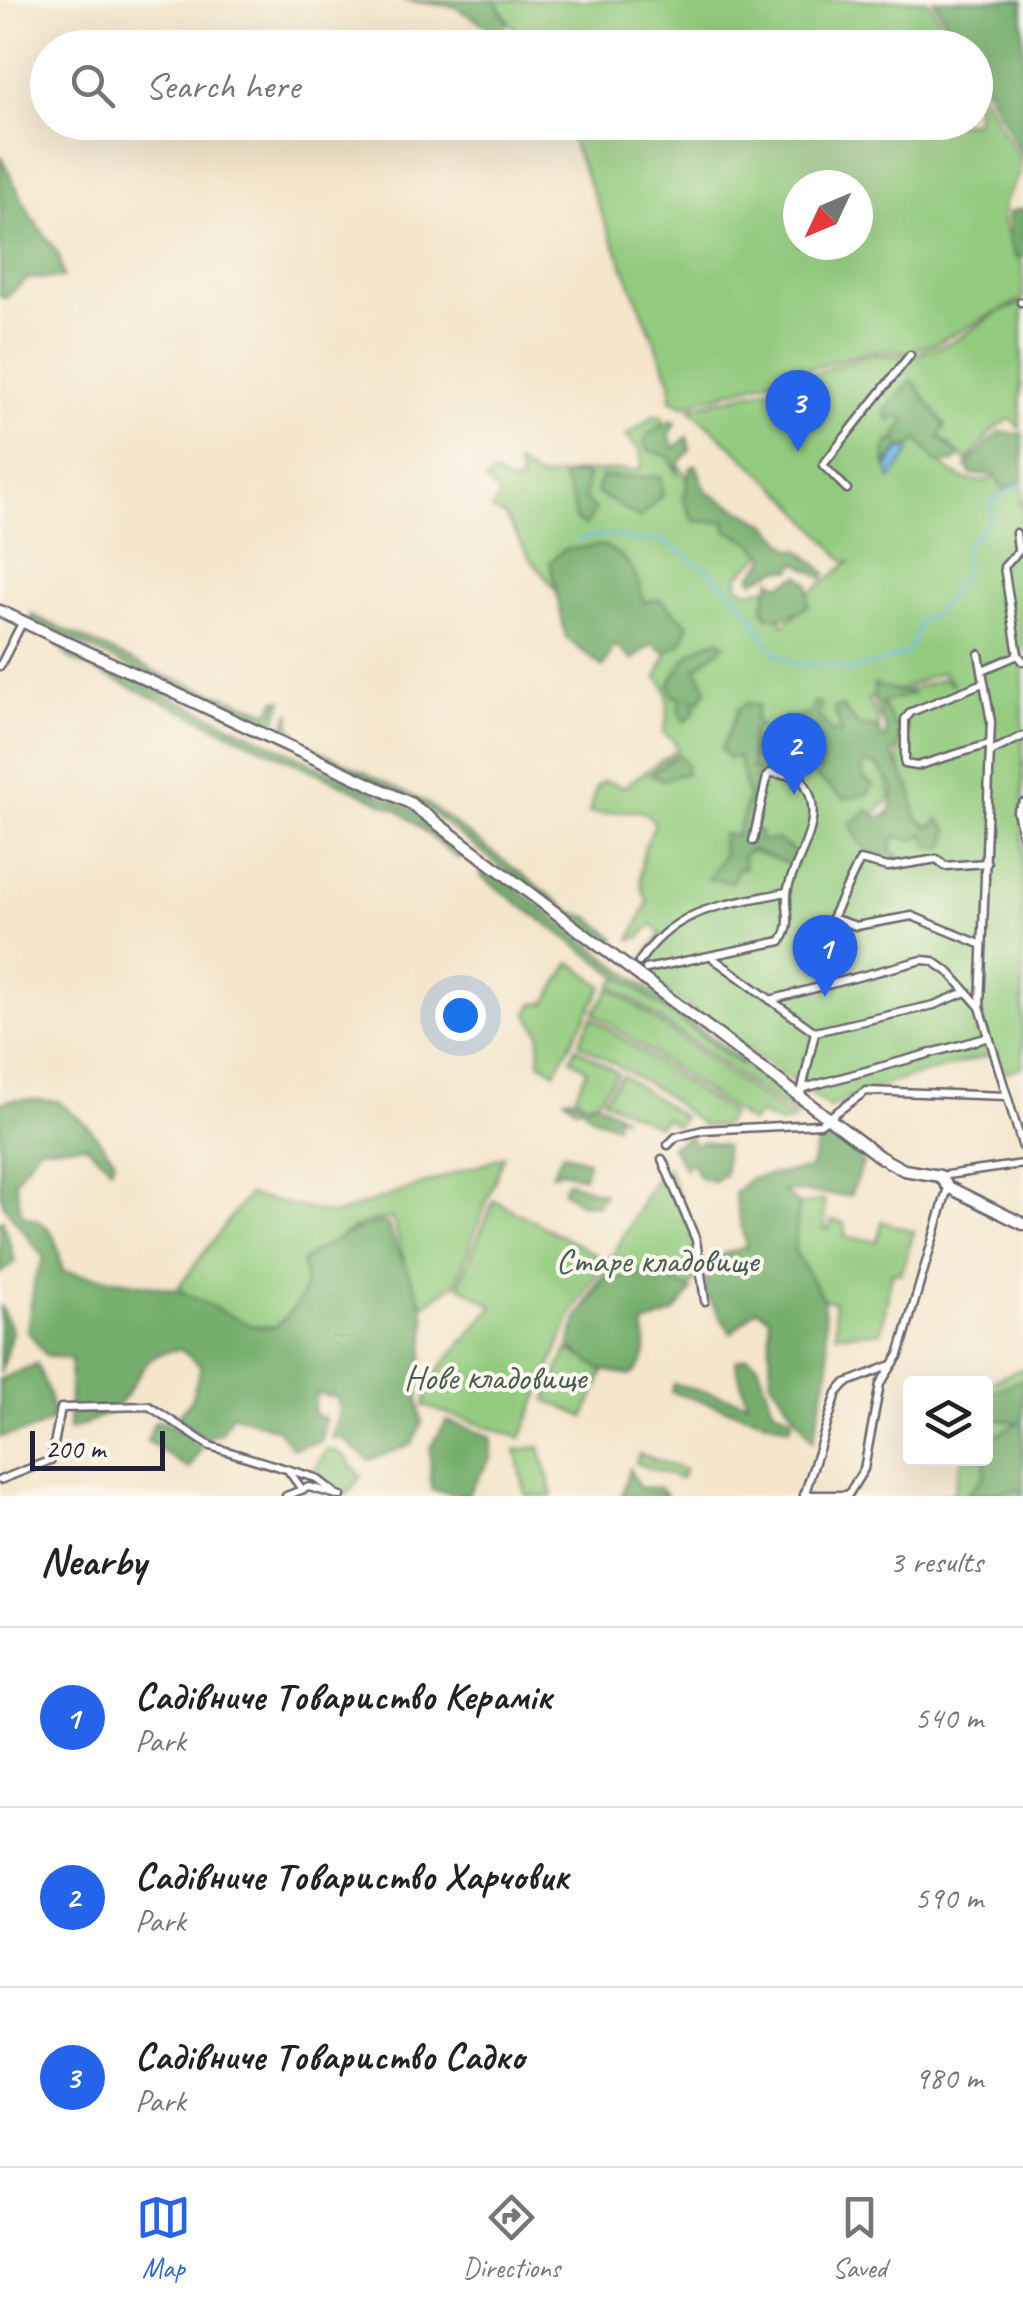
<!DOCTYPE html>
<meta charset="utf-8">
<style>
body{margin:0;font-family:Caveat,sans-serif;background:#f2f2f2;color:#222}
.controls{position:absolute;right:30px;bottom:30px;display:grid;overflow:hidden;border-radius:10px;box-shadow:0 10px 40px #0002}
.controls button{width:90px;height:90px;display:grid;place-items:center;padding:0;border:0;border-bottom:2px solid #e0e0e0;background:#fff;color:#222;font:50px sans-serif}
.compass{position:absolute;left:783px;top:170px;width:90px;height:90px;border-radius:50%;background:#fff;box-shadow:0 10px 40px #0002;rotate:226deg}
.scale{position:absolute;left:30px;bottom:25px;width:135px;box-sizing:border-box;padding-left:10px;border:5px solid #22223b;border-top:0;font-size:28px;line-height:35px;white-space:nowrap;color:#22223b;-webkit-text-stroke:8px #fbf7ec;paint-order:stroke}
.you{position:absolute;left:460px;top:1015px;width:35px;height:35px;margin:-25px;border:8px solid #fff;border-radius:50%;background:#1a73e8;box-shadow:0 0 0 15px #1a73e833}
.badge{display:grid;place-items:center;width:65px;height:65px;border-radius:50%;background:#2563eb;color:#fff;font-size:32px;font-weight:700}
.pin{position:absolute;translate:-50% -82px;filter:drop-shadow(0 2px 5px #0008)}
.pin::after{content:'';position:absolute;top:52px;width:35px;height:30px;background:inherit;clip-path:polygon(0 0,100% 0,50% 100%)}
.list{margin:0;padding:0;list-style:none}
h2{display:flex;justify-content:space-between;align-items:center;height:130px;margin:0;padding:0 40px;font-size:42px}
h2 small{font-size:32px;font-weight:400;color:#767676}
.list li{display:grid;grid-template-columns:65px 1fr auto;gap:30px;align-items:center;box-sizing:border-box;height:180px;padding:0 40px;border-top:2px solid #e0e0e0}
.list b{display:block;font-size:38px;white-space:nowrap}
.list p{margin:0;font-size:32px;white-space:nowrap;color:#767676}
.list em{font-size:32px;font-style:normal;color:#767676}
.icon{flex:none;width:55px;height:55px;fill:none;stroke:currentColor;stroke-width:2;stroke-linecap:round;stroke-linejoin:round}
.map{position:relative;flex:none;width:1023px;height:1496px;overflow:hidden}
.search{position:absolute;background:#fff;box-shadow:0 10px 40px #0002;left:30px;right:30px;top:30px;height:110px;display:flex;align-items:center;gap:25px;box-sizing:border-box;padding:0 35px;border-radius:55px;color:#767676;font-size:38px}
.sheet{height:670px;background:#fff}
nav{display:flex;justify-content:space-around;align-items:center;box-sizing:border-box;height:140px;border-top:2px solid #e0e0e0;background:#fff;font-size:28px;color:#767676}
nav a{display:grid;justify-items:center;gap:5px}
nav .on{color:#2563eb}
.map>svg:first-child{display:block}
.green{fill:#93cb7e;stroke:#5a765c;stroke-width:2.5;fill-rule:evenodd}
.forest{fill:#76af6d;stroke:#4c6854;stroke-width:2.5}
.water{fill:#6dbae6;stroke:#486e90;stroke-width:2.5}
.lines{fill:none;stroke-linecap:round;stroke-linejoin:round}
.stream{stroke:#6dbae6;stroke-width:2.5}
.minor-casing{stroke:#6c666d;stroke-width:11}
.major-casing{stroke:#6c666d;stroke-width:15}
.minor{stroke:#fff;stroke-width:6}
.major{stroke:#fff;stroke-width:10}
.labels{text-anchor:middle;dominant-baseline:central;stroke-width:8;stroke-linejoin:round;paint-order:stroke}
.park-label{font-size:35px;fill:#4a5d52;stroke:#fbf7ec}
</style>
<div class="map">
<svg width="1023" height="1496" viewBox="0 0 1023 1496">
<rect width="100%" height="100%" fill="#fbf7ec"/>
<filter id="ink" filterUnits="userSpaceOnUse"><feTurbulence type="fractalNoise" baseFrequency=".01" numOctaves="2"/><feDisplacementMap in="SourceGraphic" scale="20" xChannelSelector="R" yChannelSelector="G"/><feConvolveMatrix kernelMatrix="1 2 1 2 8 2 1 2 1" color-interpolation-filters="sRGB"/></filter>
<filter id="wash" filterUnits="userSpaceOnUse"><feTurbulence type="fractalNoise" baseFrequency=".0048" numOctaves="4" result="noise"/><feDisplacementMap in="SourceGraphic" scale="40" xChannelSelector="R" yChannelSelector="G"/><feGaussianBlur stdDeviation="2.25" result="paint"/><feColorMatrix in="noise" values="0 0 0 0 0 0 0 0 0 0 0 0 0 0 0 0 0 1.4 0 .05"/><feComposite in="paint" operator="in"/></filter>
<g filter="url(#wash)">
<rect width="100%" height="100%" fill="#f4e5cb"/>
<g class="green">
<polygon points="495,0 928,0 956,47 526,47"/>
<path d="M 976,83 L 1020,161 L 1020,173 L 1004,202 L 1003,223 L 1023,266 L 1023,299 L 936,343 L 912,351 L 869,352 L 684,405 L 671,400 L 671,381 L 564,123 L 976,122 ZM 798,185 L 858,185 L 858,245 L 798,245 Z"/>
<path d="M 1023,303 L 1020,429 L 1011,419 L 995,428 L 967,461 L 938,435 L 944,428 L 920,402 L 918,385 L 900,404 C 913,431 942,479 975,481 C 993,483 1009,466 1023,456 L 1023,500 L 1017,503 L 1023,502 L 1023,1066 L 1003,1073 L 996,1053 C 941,1070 881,1081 830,1108 L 654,983 L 642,961 L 661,934 L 652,924 L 640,937 L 631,939 L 648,901 C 633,882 643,844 655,825 C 643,798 613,818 589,813 L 596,787 L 604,781 L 623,787 L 677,750 L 675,742 L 663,733 C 669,719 672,686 657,678 L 668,650 L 563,599 L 532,561 L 504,515 L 492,510 L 500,495 L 486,481 L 494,474 L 510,484 L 521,482 L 517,464 L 539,479 L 576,472 L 637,470 L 642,467 L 640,450 L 626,436 L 655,415 L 662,416 C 671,480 720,512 766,551 L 738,576 L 738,586 L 749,591 L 788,583 L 775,612 L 784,625 L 795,616 L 807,595 L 851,561 L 845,562 L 788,497 L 689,408 L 775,387 L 870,355 L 913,356 L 954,341 L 1001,311 ZM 941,672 L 954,685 L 942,679 L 882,699 L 908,795 L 868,831 L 858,833 L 852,828 L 873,818 L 891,797 L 877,717 L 868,699 L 882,691 L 893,693 Z"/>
<polygon points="571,962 603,986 555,1072 539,1061 540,1033 528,1014 533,1004 546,1003"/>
<polygon points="620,975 805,1111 795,1116 612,985"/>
<polygon points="611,988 794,1121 780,1124 759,1114 751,1123 594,1013"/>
<polygon points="592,1017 731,1114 723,1126 704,1126 658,1090 579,1043"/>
<polygon points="576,1047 618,1073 597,1100 588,1103 575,1096 587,1070 571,1059"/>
<polygon points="622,1075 683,1117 677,1126 665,1118 658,1126 603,1099"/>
<path d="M 504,1156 L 456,1283 L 424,1305 L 407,1270 L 392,1218 C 382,1221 369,1221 359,1226 C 350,1230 308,1257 302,1262 C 311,1297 297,1304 276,1327 L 252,1326 L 184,1294 L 179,1286 L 248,1195 L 334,1215 Z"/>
<path d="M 667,1167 C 716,1286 718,1299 586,1315 L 583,1309 L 655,1179 Z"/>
<polygon points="494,1200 606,1260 574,1310 521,1438 424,1406 430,1380 493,1306 459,1285"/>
<polygon points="824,1200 825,1229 830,1229 831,1220 844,1223 846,1237 877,1241 882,1221 914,1232 901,1273 892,1273 881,1332 836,1334 834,1302 823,1299 794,1250 799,1205"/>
<polygon points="567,1350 605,1368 585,1417 546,1400"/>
<polygon points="1023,1368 1023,1496 941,1496 953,1493 962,1459 986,1458 986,1384"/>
<polygon points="540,1447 553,1496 526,1496 516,1450"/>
<path d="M 326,1450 C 346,1450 348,1463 361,1476 L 347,1495 L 313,1472 Z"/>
<polygon points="639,1454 684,1470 681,1479 636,1463"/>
</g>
<g class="forest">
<polygon points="403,0 495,0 507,23 500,34 455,7"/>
<polygon points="933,0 1023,0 1023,158 976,70 976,48 962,47"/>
<polygon points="0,155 31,216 59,255 63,278 27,279 5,298 0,296"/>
<polygon points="1023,208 1023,258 1015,257 1009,242 1009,213"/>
<polygon points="912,380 945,425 939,438 961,456 954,462 937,463 917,440 912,446 899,448 886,466 885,450 891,440 898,442 897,433 906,420 896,416 890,422 884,412"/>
<polygon points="673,420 676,424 669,435 675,448 687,437 690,450 677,466 678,475 668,456 649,451 644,441 653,430"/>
<polygon points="999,432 1023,434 1023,479 1003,490 994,474 971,475 966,466"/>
<polygon points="696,465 707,492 767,524 790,548 801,551 826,573 823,578 796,562 792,570 778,569 753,581 751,576 767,558 751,542 726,530 725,522 694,521 684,500 690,468"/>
<polygon points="576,474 587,476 585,499 595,511 585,527 575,519 573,502 562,478"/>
<polygon points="601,477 661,477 663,495 639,518 596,492"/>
<path d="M 602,545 C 633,559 636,574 644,602 L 660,599 L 688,624 C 686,640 680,647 664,652 L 652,644 L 632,660 L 615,645 L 603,667 L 566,638 L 550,562 L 563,550 Z"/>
<polygon points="800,575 809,585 808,606 788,617 768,617 763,608 771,579 780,585"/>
<polygon points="32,615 165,676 269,712 276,700 283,700 274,726 268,731 32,622"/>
<path d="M 721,640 L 725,645 L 696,668 L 707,689 L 699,702 L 693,700 L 696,710 L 685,722 L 678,708 L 681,697 L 674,697 L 669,685 C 684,659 689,646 721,640 Z"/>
<polygon points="56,643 411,809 465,850 464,857 457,858 400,811 70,659"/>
<path d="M 874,685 L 912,694 L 881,703 L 895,726 L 902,727 L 899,749 L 891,752 L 911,790 L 916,816 L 927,826 L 935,825 L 937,818 L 949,830 L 947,844 L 940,849 L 930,846 L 923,834 L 915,840 L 895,837 L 890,851 L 899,855 L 898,861 C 872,856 859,849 851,824 L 868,810 L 879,818 L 890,815 L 894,789 L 877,765 L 863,764 L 863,777 L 873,785 L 868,794 L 844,799 L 817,778 L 822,760 L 815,756 L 807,762 L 790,757 L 788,763 L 775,756 L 786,749 L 808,752 L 810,739 L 785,738 L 782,719 L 809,714 L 814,702 L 821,704 L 818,715 L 833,733 L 842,733 L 834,709 L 841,706 L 859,726 L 875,728 L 884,738 L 887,732 L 874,701 Z"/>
<polygon points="748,703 758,705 755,720 760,727 752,730 752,768 759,771 755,781 762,791 755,795 750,827 760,832 759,840 777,840 800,855 794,866 750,850 742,857 745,868 739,868 732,882 708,879 723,855 722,834 736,836 748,799 738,756 729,759 721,749 739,708"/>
<polygon points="291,712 290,724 301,741 425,802 575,914 589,917 616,939 608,949 418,803 284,738 281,731"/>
<polygon points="678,754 686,763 686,773 663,780 650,774"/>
<polygon points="485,865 743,1061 741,1065 482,877 480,869"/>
<polygon points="571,1097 588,1106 595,1101 624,1117 616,1116 616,1125 593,1118 581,1106 576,1108 565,1098"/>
<path d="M 14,1099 L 58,1101 L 89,1127 L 115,1160 L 111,1168 L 86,1145 L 39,1147 L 15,1180 L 22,1215 C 54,1223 58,1241 62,1271 L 178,1290 L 252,1326 L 276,1327 C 297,1304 311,1296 302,1262 C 315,1249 372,1218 388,1224 C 396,1252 413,1277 422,1304 C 434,1343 410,1384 422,1422 L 412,1444 L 369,1460 L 342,1438 L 332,1438 L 340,1408 L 336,1397 L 316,1393 L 313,1414 L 325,1418 L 321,1442 L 293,1448 L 277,1429 L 232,1414 L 220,1435 L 211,1435 L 208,1442 L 177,1417 L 191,1400 L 201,1366 L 180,1349 C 141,1354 144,1371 124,1398 C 111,1415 88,1424 69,1430 L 71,1359 L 46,1355 L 27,1330 L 35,1278 L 44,1258 L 4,1206 L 0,1190 L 0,1103 Z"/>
<polygon points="689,1136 694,1145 704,1141 725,1146 725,1174 714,1181 700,1178 691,1161 685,1169 671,1146"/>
<polygon points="819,1138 843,1140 863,1163 850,1196 784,1191 799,1205 794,1250 823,1299 829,1365 813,1441 771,1380 769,1317 757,1309 731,1333 705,1292 708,1259 746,1247 734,1193 751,1178 810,1169"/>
<polygon points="563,1152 588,1161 584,1177 562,1171 552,1174"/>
<polygon points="567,1181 604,1194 597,1205 579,1203 563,1191"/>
<polygon points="3,1220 15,1262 0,1273 0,1221"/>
<path d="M 647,1270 L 692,1290 L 674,1313 L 643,1326 C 648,1347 649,1361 631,1375 L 601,1370 L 569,1347 L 577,1319 L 605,1278 L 623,1278 Z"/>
<polygon points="0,1305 12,1331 0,1374"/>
<polygon points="748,1357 758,1364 773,1408 793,1418 790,1428 671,1392 674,1384 747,1402 735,1361"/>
<polygon points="37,1364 49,1394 53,1420 33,1430 0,1437 0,1379"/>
<path d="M 1023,1379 L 1023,1496 L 1021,1490 C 1002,1489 986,1496 966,1496 L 984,1476 L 986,1433 L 994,1437 L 1018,1422 L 992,1418 L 986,1408 L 994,1402 L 986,1401 L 986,1394 Z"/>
<polygon points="155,1421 172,1425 202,1447 189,1469 147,1441"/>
<polygon points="447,1421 491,1437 491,1457 467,1496 431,1490 430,1448"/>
<polygon points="629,1469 639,1487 659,1488 667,1496 622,1496"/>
</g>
<polygon class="water" points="900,449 911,450 891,480 888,467"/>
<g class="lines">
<path class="stream" d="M 576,541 C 614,527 633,547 660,539 C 684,551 731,586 746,607 C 759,625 767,652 789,661 C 809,670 830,660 849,672 L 908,653 L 922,618 L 931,617 L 964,577 L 965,545 L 989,523 L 991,501 L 1023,483"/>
</g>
</g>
<g filter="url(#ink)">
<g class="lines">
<defs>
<g id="minor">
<polyline points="1021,302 1023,302"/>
<polyline points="847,489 823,465 910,355"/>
<polyline points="1016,533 1018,549"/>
<polyline points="1023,546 1004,567 1018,655 1023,661"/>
<polyline points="979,654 991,722 980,1006"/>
<polyline points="0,666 22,623"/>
<polyline points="985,669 1018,655"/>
<polyline points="983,683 911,712 905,719 905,764 917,766 989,744"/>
<polyline points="990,752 1023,736"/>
<polyline points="1023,803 1017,811 1023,838"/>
<polyline points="832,918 856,926 912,916 980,944"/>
<polyline points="803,950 832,918 860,860 888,867 937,859 945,866 987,863"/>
<polyline points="714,959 815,1032 800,1098"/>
<path d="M 639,962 C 678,905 724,906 786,892"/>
<path d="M 646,969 L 781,941 C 795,922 783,907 788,888 C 798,851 831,814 799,776 L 770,773 L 767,777 L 753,841"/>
<polyline points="770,1000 922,960 933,961 950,973 980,1007 1023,1148"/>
<polyline points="815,1032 934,1005 966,992"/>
<polyline points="804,1088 986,1038"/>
<polyline points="668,1145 676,1137 703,1130 820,1124 866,1091 1007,1096"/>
<polyline points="662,1159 696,1240 705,1301"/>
<polyline points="940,1176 1023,1164"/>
<polyline points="288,1470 301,1488"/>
<polyline points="0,1480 51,1460 61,1408 149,1406 210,1446 316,1478 334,1492"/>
<polyline points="804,1495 848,1495 864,1469 880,1384 899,1355 948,1187"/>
<polyline points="286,1496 309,1487 341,1496"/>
<polyline points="804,1496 837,1393 846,1383 889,1366"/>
</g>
<polyline id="major" points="0,611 410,803 880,1157 904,1170 940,1176 948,1187 1023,1224"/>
</defs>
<use href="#minor" class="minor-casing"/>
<use href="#major" class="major-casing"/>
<use href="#minor" class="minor"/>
<use href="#major" class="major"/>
</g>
</g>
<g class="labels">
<g class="park-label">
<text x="657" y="1260">Старе кладовище</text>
<text x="495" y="1377">Нове кладовище</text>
</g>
</g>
</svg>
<div class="controls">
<button><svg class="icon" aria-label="layers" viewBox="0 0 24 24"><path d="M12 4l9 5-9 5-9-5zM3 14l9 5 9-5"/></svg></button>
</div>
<svg class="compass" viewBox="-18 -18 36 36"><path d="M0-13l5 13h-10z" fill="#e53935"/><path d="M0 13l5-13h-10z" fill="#767676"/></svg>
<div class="scale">200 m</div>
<div class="you"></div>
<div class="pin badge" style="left:825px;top:997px">1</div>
<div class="pin badge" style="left:794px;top:795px">2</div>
<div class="pin badge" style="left:798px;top:452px">3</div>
<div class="search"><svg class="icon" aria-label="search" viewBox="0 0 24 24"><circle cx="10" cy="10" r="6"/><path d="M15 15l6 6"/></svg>Search here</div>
</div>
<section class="sheet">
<h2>Nearby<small>3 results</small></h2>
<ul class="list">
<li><span class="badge">1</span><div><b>Садівниче Товариство Керамік</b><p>Park</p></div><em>540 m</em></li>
<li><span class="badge">2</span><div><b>Садівниче Товариство Харчовик</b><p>Park</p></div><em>590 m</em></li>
<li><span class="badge">3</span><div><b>Садівниче Товариство Садко</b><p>Park</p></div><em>980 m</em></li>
</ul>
</section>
<nav>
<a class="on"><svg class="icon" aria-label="map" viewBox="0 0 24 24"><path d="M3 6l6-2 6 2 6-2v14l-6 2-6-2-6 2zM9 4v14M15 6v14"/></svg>Map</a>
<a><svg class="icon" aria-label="directions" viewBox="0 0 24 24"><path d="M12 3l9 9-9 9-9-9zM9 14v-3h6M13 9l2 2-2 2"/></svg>Directions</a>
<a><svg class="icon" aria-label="saved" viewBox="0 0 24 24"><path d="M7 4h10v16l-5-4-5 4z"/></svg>Saved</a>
</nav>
